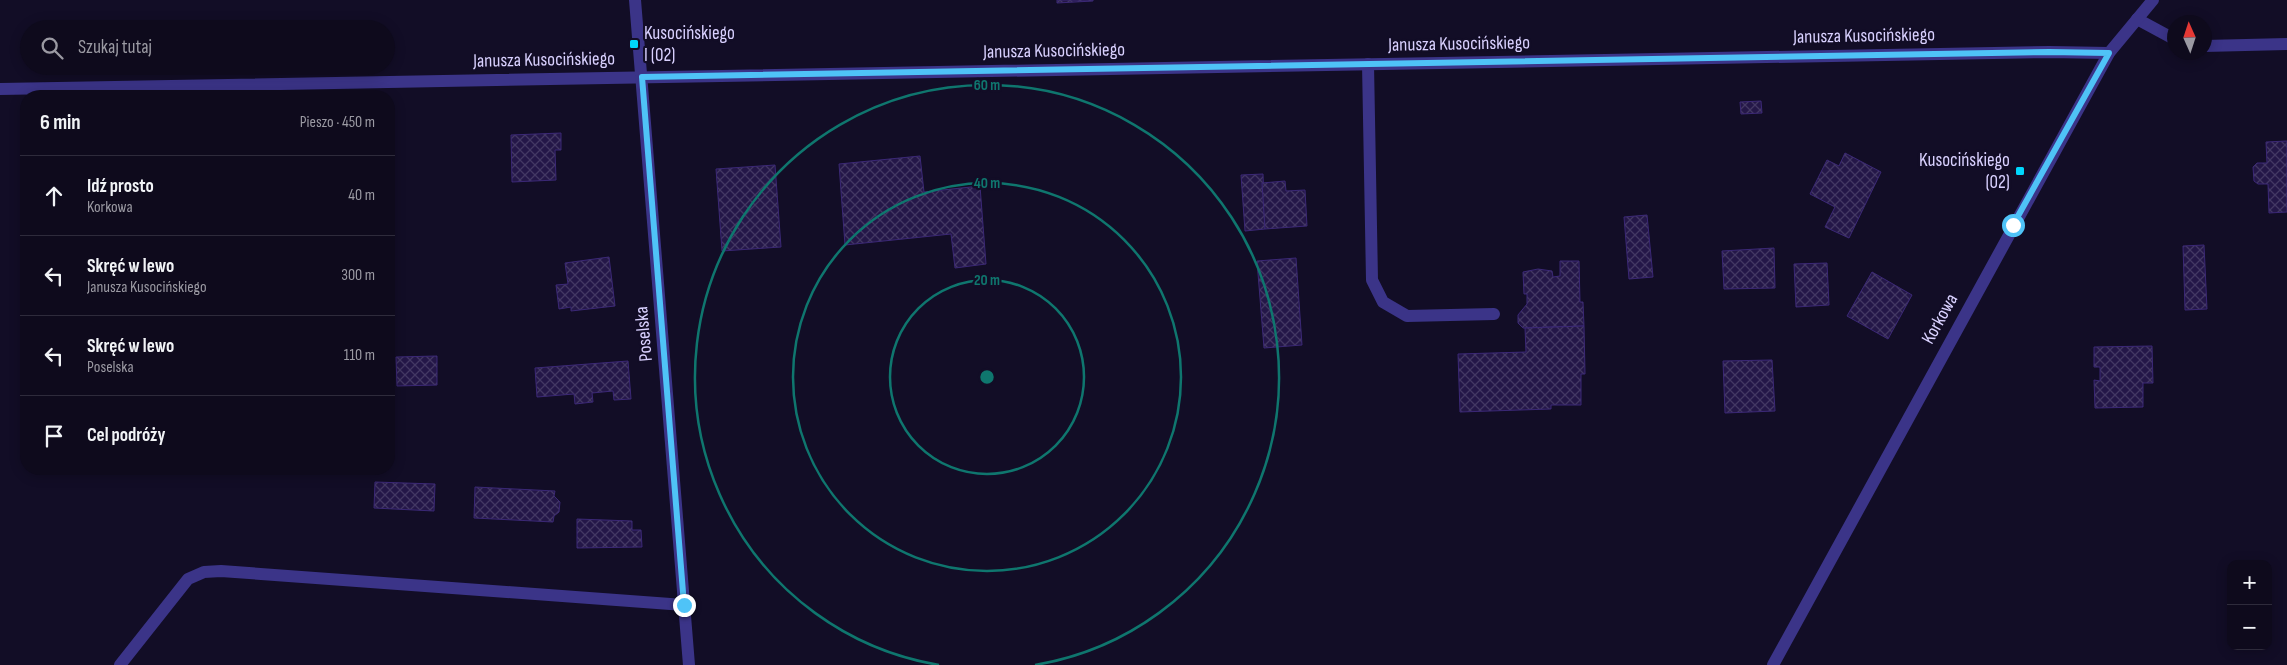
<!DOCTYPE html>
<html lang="pl">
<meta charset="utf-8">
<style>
body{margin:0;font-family:"Sofia Sans Condensed",sans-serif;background:#1c1829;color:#f1f3f6}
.controls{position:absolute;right:15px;bottom:15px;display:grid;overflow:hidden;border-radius:10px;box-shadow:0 2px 12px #0003}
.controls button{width:45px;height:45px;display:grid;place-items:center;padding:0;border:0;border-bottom:1px solid #2e2b3b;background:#0e0a1c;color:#f1f3f6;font:25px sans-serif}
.compass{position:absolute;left:2167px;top:15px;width:45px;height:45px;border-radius:50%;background:#0e0a1c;box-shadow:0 2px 12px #0003;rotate:357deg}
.stop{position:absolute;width:15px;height:15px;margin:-11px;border:4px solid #4fc3f7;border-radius:50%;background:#fff}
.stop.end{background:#4fc3f7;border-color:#fff;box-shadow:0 1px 5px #0008}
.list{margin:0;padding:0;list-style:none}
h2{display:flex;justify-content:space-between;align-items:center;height:65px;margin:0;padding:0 20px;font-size:21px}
h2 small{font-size:16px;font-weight:400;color:#9b9aa3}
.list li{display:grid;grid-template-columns:32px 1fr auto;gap:15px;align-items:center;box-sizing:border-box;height:80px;padding:0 20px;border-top:1px solid #2e2b3b}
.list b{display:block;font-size:19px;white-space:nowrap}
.list p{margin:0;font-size:16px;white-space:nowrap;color:#9b9aa3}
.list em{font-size:16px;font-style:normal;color:#9b9aa3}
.icon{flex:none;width:28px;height:28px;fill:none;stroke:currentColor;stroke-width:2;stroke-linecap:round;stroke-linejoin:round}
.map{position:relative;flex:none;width:2287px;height:665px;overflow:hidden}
.search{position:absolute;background:#0e0a1c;box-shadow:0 2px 12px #0003;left:20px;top:20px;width:375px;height:55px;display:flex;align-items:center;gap:12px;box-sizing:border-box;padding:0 18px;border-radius:28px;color:#9b9aa3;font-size:19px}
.panel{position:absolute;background:#0e0a1c;box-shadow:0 2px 12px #0003;left:20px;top:90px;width:375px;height:385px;border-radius:20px}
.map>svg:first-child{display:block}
.building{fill:url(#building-cross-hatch);stroke:#3b2876}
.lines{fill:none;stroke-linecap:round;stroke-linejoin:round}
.service{stroke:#3b3488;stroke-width:12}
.minor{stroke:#3b3488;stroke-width:12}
.tertiary{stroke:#3b3488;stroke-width:12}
.route{stroke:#4fc3f7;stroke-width:6}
.ring{fill:none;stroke:#0f766e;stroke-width:2.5}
.poi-dot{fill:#00d7fc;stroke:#120d26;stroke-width:2}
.labels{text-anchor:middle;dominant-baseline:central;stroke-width:4.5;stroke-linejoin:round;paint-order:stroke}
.poi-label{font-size:19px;fill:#d9d1ff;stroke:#120d26;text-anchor:start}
.street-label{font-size:19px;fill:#d9d1ff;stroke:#120d26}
.centre{fill:#0f766e;stroke:#120d26;stroke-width:2.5}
.ring-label{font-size:15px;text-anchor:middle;font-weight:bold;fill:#0f766e;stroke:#120d26;stroke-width:4.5;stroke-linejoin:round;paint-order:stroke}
</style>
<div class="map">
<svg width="2287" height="665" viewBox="0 0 2287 665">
<defs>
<pattern id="building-cross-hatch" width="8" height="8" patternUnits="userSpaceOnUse" patternTransform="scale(1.25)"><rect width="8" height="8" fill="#241748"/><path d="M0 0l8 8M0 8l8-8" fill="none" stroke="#433863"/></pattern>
</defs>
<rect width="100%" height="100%" fill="#120d26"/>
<g class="building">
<polygon points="1057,0 1093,0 1093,1 1057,3"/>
<polygon points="1761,101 1762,113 1741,114 1740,102"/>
<polygon points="561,133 561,150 555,150 556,180 512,182 511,135"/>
<polygon points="2287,141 2287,212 2269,213 2268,184 2258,184 2254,181 2253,167 2257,163 2267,163 2266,142"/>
<polygon points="1845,153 1881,172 1849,238 1825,227 1835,207 1810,194 1827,160 1839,166"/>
<polygon points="920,156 924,192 980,186 986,264 955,268 951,234 845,245 839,164"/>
<polygon points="775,165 781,247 722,251 716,169"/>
<polygon points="1263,174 1265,229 1245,231 1241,175"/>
<polygon points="1285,181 1286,191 1305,190 1307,226 1265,229 1262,183"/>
<polygon points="1647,215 1653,277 1629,279 1624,217"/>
<polygon points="2204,245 2207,309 2185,310 2183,246"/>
<polygon points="1774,248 1775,288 1724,289 1722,251"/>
<polygon points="609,257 615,306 571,311 571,307 559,309 556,285 568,284 565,263"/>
<polygon points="1296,258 1302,345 1264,348 1257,261"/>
<polygon points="1560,261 1579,261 1580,302 1583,302 1584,326 1523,328 1518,323 1518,315 1527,304 1527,294 1524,294 1523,272 1538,269 1552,271 1553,277 1560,276"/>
<polygon points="1827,263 1829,305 1796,307 1794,264"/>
<polygon points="1872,272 1912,295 1888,339 1847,316"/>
<polygon points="1584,326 1585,374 1581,374 1581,405 1551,405 1551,409 1460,412 1458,354 1526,352 1525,328"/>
<polygon points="2152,346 2153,383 2143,383 2143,407 2095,408 2094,380 2100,381 2100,367 2094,367 2094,347"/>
<polygon points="437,356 437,385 397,386 396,357"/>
<polygon points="1772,360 1775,411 1725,413 1723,361"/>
<polygon points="628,361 631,399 614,400 613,391 592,393 593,402 575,404 574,394 537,397 535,368"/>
<polygon points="375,482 435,484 434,511 374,508"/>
<polygon points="475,487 555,491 554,496 560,502 559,512 554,516 553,522 474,518"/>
<polygon points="577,519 632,521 632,530 641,530 642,547 577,548"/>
</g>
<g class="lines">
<g class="service">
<polyline points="1368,64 1372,280 1383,302 1407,316 1494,314"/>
<polyline points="120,665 188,579 204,572 221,571 684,605"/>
</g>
<g class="minor">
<polyline points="2137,19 2174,39"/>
<polyline points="2204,46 2287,44"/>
<polyline points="0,89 2049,52 2109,53"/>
</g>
<g class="tertiary">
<polyline points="635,0 689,665"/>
<polyline points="1773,665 2109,53 2153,0"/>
</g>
</g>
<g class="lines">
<polyline class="route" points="684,605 642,77 2049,52 2109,53 2013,225"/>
</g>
<g class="ring">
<circle cx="987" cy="377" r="97"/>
<circle cx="987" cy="377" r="194"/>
<path d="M939 665A292 292 0 1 1 1035 665"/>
</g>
<g class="poi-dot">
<rect x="629" y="39" width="10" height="10" rx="2.5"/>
<rect x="2015" y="166" width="10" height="10" rx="2.5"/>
</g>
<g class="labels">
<g class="poi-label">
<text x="644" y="33">Kusocińskiego<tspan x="644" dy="22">I (02)</tspan></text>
<text x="2010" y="160" text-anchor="end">Kusocińskiego<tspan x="2010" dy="22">(02)</tspan></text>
</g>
<g class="street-label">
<text transform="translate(1864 36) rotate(-1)">Janusza Kusocińskiego</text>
<text transform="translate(1459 44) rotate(-1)">Janusza Kusocińskiego</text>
<text transform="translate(1054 51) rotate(-1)">Janusza Kusocińskiego</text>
<text transform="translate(544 60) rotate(-1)">Janusza Kusocińskiego</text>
<text transform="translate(1940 319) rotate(-61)">Korkowa</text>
<text transform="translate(644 334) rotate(-95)">Poselska</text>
</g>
</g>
<circle cx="987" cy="377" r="8" class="centre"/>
<g class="ring-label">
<text x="987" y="90">60 m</text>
<text x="987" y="188">40 m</text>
<text x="987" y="285">20 m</text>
</g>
</svg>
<div class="controls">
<button>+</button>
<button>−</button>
</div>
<svg class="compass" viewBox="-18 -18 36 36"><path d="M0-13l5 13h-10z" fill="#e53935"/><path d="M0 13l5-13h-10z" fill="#9b9aa3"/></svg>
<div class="stop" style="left:2013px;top:225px"></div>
<div class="stop end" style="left:684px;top:605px"></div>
<div class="search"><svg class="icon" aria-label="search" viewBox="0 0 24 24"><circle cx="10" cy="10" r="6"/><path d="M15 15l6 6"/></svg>Szukaj tutaj</div>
<section class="panel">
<h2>6 min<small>Pieszo · 450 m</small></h2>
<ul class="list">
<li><svg class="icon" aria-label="ahead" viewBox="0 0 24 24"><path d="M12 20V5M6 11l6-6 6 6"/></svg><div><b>Idź prosto</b><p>Korkowa</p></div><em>40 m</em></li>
<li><svg class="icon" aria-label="left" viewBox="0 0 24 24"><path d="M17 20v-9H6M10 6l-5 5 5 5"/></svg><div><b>Skręć w lewo</b><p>Janusza Kusocińskiego</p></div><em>300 m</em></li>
<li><svg class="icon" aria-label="left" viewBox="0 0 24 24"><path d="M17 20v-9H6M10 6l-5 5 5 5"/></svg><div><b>Skręć w lewo</b><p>Poselska</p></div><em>110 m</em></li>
<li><svg class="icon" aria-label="arrive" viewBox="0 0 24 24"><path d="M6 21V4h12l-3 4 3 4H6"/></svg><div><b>Cel podróży</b></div></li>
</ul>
</section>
</div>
